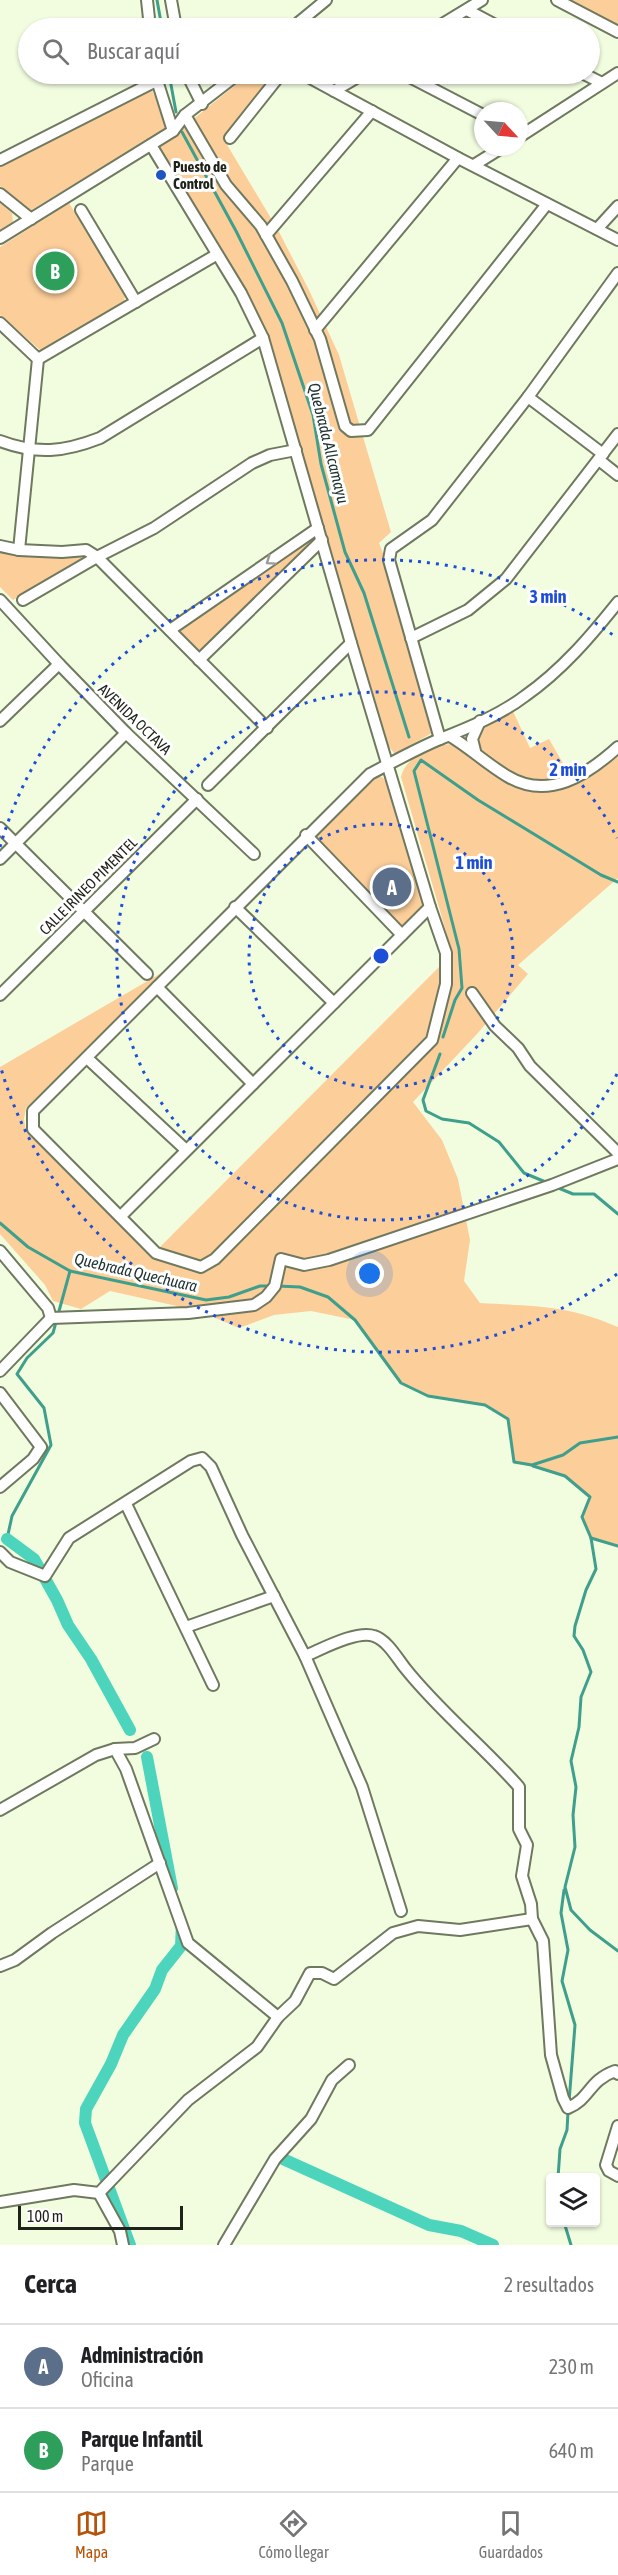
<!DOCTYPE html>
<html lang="es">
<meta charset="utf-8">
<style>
body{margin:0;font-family:"Asap Condensed",sans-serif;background:#f2f2f2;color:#202124}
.controls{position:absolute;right:18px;bottom:18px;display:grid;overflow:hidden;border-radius:6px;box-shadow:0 2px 4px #0004}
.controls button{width:54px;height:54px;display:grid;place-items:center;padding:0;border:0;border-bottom:2px solid #e0e0e0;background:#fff;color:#202124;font:30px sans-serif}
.compass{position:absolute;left:474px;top:102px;width:54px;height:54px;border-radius:50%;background:#fff;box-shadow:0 2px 4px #0004;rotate:116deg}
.scale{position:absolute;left:18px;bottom:15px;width:165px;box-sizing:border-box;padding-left:6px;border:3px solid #1e2218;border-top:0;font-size:16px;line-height:21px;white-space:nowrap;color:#1e2218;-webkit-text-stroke:4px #fff;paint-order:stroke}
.you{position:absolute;left:370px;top:1274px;width:21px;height:21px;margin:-15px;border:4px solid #fff;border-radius:50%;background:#1a73e8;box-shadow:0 0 0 9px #1a73e833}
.badge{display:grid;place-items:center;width:39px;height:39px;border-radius:50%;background:#b45309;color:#fff;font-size:20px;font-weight:700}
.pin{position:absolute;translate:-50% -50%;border:3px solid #fff;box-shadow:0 2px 6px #0006}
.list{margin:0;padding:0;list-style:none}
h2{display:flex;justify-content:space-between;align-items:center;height:78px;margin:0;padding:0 24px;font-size:26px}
h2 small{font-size:20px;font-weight:400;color:#757577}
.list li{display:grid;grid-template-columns:39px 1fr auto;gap:18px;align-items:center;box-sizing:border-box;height:84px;padding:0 24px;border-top:2px solid #e0e0e0}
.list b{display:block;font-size:22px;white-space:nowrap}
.list p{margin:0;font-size:20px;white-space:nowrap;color:#757577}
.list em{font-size:20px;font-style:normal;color:#757577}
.icon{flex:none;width:33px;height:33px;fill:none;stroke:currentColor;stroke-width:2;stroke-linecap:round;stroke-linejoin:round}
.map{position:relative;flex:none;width:618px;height:2245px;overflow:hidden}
.search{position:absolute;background:#fff;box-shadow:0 2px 4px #0004;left:18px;right:18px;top:18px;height:66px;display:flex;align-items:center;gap:15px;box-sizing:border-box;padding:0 21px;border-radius:33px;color:#757577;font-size:22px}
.sheet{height:246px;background:#fff}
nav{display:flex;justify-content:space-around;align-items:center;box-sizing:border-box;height:84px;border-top:2px solid #e0e0e0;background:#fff;font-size:16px;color:#757577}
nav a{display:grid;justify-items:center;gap:3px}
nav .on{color:#b45309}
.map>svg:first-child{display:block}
.green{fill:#fcce9a}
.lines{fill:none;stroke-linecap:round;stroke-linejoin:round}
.stream{stroke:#3e9f8c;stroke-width:3}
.canal{stroke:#4cd4bd;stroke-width:12}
.street-casing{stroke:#6f795f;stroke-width:14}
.street{stroke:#fff;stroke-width:10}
.oneway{stroke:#9a9c97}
.ring{fill:none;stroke:#1d4ed8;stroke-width:3;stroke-dasharray:3 6}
.poi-dot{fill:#1e55c1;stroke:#fff;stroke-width:2}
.labels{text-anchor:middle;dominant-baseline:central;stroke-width:6;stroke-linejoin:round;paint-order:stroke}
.poi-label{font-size:15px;font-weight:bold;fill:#1e2218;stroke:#fff;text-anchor:start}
.street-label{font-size:15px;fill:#1e2218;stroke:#fff}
.water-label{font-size:16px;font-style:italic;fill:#203632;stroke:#fff}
.centre{fill:#1d4ed8;stroke:#fff;stroke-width:3}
.ring-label{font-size:18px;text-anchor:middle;font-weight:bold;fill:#1d4ed8;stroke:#fff;stroke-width:6;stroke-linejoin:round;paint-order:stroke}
</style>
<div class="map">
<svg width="618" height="2245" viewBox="0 0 618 2245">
<rect width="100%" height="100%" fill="#f2fde0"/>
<g class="green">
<polygon points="570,0 618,0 618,25"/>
<polygon points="249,74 274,74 223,138 278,230 309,290 339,355 391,532 379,543 386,561 432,733 395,754 384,741 271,342 249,295 160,146"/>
<polygon points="152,90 168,127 30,211 0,186 0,166"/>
<polygon points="0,203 12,213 13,222 0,230"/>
<polygon points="69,203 125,295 124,301 48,348 40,350 0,315 0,247"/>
<polygon points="314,539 317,542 199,654 174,628"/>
<polygon points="0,553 21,556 77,555 88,557 13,600 0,587"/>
<path d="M 512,709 L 530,748 L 549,739 L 571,777 C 530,792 508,773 477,748 C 477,726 496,719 512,709 Z"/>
<path d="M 452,744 C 469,750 479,762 493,773 C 517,792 550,795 578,783 C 591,777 603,763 615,755 L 618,757 L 618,878 L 518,965 L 528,974 L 477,1034 L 413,1102 L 442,1140 L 458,1179 L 470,1240 L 464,1281 L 480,1303 C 534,1306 568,1305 618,1327 L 618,1546 L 591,1538 L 582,1517 L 590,1497 L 565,1476 L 514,1462 L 508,1419 L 485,1405 L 428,1396 L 401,1383 L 355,1320 L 311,1311 L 274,1315 L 239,1328 L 199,1311 L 110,1291 L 81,1309 L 53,1301 L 45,1285 L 0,1234 L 0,1067 L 163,972 L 26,1108 L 24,1119 L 26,1131 L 145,1250 L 157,1259 L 207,1272 L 426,1054 L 436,1042 L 451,987 L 452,952 L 401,777 C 405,757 433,745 452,744 Z"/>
<polygon points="376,777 382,777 387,782 424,901 419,911 405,925 400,925 313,838"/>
<polygon points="443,963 443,986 429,1033 209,1257 200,1261 168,1252 160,1247"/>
</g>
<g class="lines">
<g class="stream">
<polyline points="157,0 162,28"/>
<polyline points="169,74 176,112"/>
<polyline points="182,132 236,231 282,323 313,415 321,464 345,552 364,593 409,737"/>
<polyline points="443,1037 455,1000 462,988 459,949 414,771 421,760 478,800 601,875 618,882"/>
<polyline points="440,1054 423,1100 426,1111 442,1119 469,1123 499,1142 524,1173 548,1183"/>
<polyline points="556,1187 573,1194 594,1194 618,1214"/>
<polyline points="0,1223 28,1247 70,1271 206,1300 229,1297 260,1286 271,1286"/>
<polyline points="277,1286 300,1287 328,1297 355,1320 401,1383 428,1396 485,1405 508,1419 514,1462 532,1465 563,1455 580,1443 618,1437"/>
<polyline points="533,1466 565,1476 590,1497 582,1517 591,1538 596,1569 586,1590 575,1626 574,1636 583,1650 591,1672 581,1697 579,1727 571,1761 576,1787 573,1815 575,1847 565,1887 571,1910 590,1930 618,1951"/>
<polyline points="591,1538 618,1546"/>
<polyline points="7,1539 12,1516 51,1445 44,1408 17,1374 27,1358 53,1333 70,1271"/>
<polyline points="564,1890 561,1913 568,1950 562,1981 575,2025 569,2102"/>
<polyline points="558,2178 560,2149 567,2130 568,2112"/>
<polyline points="564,2222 571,2245"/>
</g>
<g class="canal">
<polyline points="7,1539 34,1559 57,1600 68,1625 91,1659 130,1730"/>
<polyline points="147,1757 172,1888"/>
<polyline points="283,2159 429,2225 461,2231 493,2245"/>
<polyline points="130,2245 85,2123 86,2109 111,2064 123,2035 155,1989 162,1970 181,1946 182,1924"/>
</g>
<defs>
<g id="street">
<polyline points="147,0 150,28"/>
<polyline points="171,0 176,28"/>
<polyline points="557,0 618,32"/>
<polyline points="467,10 501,28"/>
<polyline points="292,28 326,0"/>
<polyline points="436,28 482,0"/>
<polyline points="155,74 173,131"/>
<polyline points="187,74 202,104"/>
<polyline points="303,74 458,158 618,240"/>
<polyline points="404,74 483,115"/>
<polyline points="584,74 602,83"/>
<polyline points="334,91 363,74"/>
<polyline points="185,115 226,185 261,226 292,281 320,339 345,426 351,431 368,430 547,204"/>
<polyline points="519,137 618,73"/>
<polyline points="230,138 281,74"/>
<path d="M 151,145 L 241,293 L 263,338 L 351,643 L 430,907 L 446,953 L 446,984 L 432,1040 L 215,1259 L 201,1267 L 156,1253 L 33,1129 L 33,1111 L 370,774 C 393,762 416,749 440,739 C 468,728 500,715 525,696 C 562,670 590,637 618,602"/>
<polyline points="0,160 156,81"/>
<polyline points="474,165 503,147"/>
<polyline points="0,194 31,219"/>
<polyline points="81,210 136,302"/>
<polyline points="597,229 618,206"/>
<polyline points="266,235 372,111"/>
<polyline points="0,238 173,131 185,115 238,74"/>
<polyline points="0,323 38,359 216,255"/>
<polyline points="315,330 458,158"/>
<polyline points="528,397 603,454"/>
<path d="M 0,441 C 37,455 64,452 100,438 L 263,338"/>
<polyline points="599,460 618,475"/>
<polyline points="0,546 19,550 62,552 86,550 97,557 267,728"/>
<polyline points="19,550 38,359"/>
<polyline points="0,600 59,664 126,733 254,854"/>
<polyline points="23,600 97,557 154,528 252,463 270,455 296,450"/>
<polyline points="170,630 318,528"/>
<polyline points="411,638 468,610 506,579 618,434"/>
<polyline points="199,660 322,540"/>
<polyline points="0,721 59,664"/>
<path d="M 450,736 C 470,748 487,764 507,776 C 548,801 587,775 618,747"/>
<polyline points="440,739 389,560 391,549 432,520 528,397 618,273"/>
<polyline points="475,751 472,739 480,721"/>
<polyline points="208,785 351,643"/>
<polyline points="0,828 147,974"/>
<polyline points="306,835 402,935"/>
<polyline points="0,859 126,733"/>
<polyline points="235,907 334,1003"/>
<polyline points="157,987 253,1084"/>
<polyline points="472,993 495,1026 518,1048 530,1066 618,1153"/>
<polyline points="0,995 197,799"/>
<polyline points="87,1058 186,1150"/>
<polyline points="121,1216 430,907"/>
<polyline points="0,1251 48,1308 51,1318"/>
<polyline points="0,1371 51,1318 188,1313 254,1305 266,1297 275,1286 281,1259 304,1265 329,1260 552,1185 618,1159"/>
<polyline points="0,1393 41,1447 33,1459 0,1487"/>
<polyline points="126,1504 213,1685"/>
<polyline points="0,1552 10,1562 45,1576 69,1538 191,1461 202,1458 211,1467 242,1535 305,1656 362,1787 401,1911"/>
<polyline points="186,1627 274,1596"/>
<path d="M 305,1656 C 322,1649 357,1630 374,1636 C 387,1640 397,1658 405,1668 C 439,1711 483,1746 519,1787 L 519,1829 L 527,1845 L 522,1876 L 531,1904 L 532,1919 L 543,1941 L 551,2055 L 563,2098 L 568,2108 C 591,2098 588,2081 615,2071 L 618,2074"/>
<polyline points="115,1749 126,1769 188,1943 278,2017"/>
<polyline points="0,1810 96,1755 115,1749 135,1748 154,1739"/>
<polyline points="0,1966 15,1960 52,1933 160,1863"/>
<polyline points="618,2126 606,2165 609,2171 618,2176"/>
<polyline points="99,2193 120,2231 123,2245"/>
<polyline points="0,2202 74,2190 99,2193 188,2100 257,2047 278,2017 295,2001 310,1973 322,1973 334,1979 393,1933 418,1926 460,1930 532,1919"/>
<polyline points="224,2245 275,2159 311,2119 332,2080 349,2065"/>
</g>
</defs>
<use href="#street" class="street-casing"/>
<use href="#street" class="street"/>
</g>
<defs><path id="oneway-chevron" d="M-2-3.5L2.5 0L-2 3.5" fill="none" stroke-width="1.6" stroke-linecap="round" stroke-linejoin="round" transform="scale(1.5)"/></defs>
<use class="oneway" href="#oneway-chevron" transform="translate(270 561) rotate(145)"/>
<g class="ring">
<circle cx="381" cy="956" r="132"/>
<path d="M617 1074A264 264 0 1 1 617 838"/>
<path d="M617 1274A396 396 0 0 1 0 1065M0 847A396 396 0 0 1 617 638"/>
</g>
<circle class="poi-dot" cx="161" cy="175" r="6"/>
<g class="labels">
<g class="poi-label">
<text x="173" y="166">Puesto de<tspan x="173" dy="17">Control</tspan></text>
</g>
<g class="street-label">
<text transform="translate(135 719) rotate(44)">AVENIDA OCTAVA</text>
<text transform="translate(88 886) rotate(-45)">CALLE IRINEO PIMENTEL</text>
</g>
<g class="water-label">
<text transform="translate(329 443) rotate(76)">Quebrada Allcamayu</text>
<text transform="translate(136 1272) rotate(13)">Quebrada Quechuara</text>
</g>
</g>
<circle cx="381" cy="956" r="9" class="centre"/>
<g class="ring-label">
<text x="548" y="603">3 min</text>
<text x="568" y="776">2 min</text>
<text x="474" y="869">1 min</text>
</g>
</svg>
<div class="controls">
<button><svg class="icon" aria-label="layers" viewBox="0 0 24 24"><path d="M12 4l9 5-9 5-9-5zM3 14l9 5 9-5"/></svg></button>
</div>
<svg class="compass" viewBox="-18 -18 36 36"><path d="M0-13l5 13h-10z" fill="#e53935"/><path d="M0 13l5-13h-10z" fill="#757577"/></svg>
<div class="scale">100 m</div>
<div class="you"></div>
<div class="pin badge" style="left:392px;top:887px;background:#5c6f8a">A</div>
<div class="pin badge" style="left:55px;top:271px;background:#2e9e5b">B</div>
<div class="search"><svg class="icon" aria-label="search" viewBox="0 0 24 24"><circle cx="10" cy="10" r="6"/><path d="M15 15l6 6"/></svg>Buscar aquí</div>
</div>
<section class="sheet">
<h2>Cerca<small>2 resultados</small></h2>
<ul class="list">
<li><span class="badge" style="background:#5c6f8a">A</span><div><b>Administración</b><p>Oficina</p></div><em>230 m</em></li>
<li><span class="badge" style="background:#2e9e5b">B</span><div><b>Parque Infantil</b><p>Parque</p></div><em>640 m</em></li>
</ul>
</section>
<nav>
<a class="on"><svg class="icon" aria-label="map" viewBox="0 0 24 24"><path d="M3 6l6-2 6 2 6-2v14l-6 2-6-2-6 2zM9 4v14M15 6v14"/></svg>Mapa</a>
<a><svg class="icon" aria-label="directions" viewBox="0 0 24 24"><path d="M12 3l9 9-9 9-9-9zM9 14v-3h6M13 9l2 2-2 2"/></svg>Cómo llegar</a>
<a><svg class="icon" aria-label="saved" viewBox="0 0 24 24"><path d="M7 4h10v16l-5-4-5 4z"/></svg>Guardados</a>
</nav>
